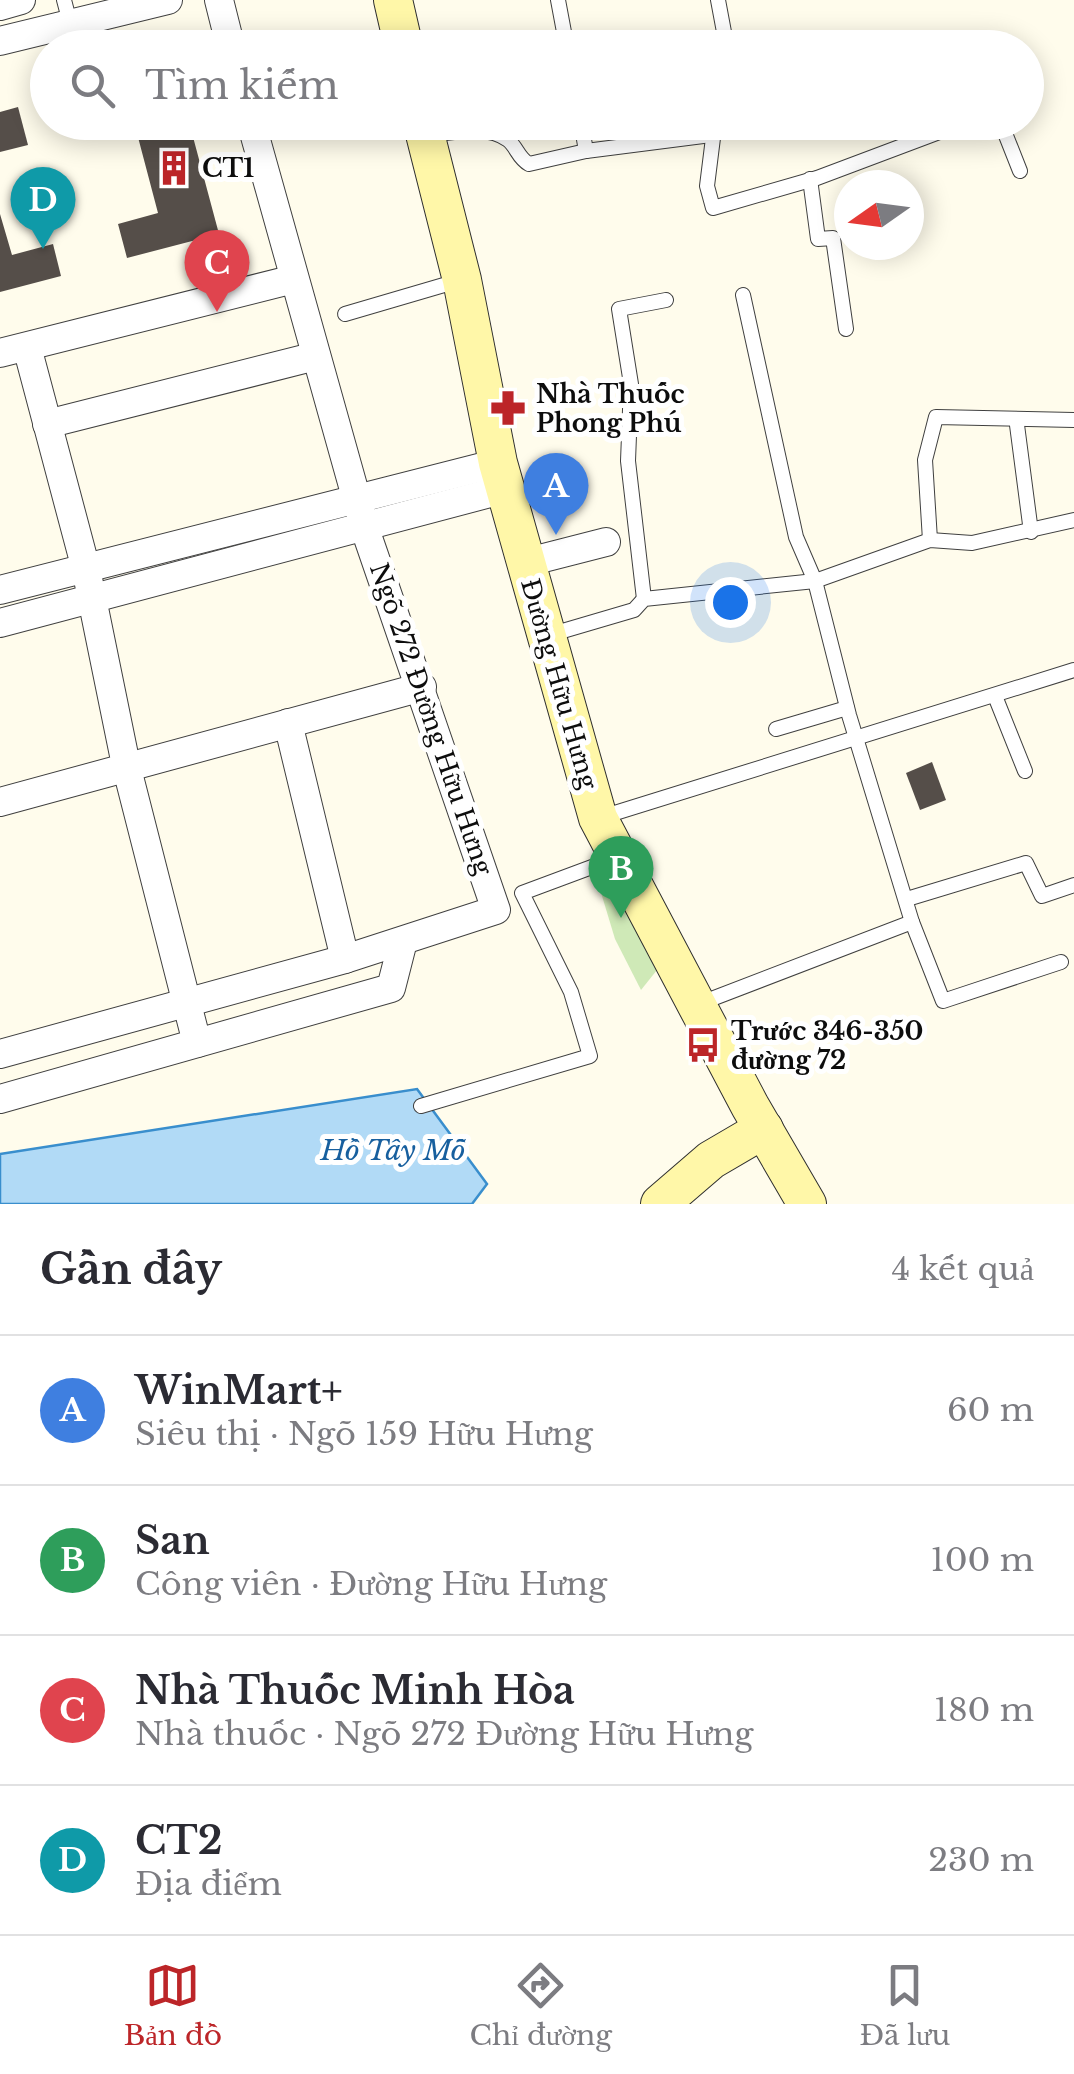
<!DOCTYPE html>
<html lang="vi">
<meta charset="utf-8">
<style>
body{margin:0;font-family:"Libre Baskerville",serif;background:#f2f2f3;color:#2b2b33}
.compass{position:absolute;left:834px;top:170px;width:90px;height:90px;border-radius:50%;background:#fff;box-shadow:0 5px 25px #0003;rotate:256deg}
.you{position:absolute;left:730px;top:602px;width:35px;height:35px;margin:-25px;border:8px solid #fff;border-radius:50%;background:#1a73e8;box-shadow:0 0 0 15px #1a73e833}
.badge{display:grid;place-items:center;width:65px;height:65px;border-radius:50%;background:#bc2528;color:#fff;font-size:32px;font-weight:700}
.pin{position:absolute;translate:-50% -82px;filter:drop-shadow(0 2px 5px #0008)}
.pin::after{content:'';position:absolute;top:52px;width:35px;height:30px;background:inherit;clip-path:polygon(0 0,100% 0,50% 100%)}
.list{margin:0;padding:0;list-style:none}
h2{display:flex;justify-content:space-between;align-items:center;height:130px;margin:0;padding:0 40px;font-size:42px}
h2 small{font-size:32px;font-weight:400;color:#7c7c81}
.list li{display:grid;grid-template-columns:65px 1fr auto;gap:30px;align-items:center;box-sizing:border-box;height:150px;padding:0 40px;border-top:2px solid #e1e1e2}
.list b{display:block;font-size:38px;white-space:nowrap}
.list p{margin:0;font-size:32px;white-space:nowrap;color:#7c7c81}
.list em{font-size:32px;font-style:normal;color:#7c7c81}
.icon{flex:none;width:55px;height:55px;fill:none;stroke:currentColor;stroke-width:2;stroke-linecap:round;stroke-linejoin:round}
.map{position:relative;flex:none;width:1074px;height:1204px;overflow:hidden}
.search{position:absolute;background:#fff;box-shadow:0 5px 25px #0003;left:30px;right:30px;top:30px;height:110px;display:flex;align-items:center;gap:25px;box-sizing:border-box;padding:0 35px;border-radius:55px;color:#7c7c81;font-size:38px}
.sheet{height:730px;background:#fff}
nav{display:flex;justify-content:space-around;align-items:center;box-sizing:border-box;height:140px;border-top:2px solid #e1e1e2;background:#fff;font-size:28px;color:#7c7c81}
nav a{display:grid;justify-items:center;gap:5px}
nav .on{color:#bc2528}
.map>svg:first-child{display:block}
.green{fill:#cfe9b7}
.water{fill:#b1daf6;stroke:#398ecd;stroke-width:2.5}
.building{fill:#554e49}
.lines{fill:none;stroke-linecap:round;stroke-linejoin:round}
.lane-casing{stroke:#404040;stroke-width:16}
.street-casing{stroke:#404040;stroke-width:30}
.secondary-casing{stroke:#2f2f2f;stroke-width:40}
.lane{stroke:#fff;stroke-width:14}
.street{stroke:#fff;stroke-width:28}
.secondary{stroke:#fff7a8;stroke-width:38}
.labels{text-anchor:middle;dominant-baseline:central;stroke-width:10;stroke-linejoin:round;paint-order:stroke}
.poi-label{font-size:25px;font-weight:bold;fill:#0d0d0d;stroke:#fff;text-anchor:start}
.street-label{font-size:25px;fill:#0d0d0d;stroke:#fff}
.water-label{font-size:28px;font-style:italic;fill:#175f9e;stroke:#fff}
</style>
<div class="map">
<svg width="1074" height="1204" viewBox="0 0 1074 1204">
<rect width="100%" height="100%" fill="#fffcec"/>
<polygon class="green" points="596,876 665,960 641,990 615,939"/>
<polygon class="water" points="417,1089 487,1184 472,1204 0,1204 0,1154"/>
<g class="building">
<polygon points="18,107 28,145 0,152 0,112"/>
<polygon points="134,122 189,122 219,234 127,258 118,224 158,213"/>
<polygon points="0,214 12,255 53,244 61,276 0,292"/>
<polygon points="932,762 946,800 920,810 906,773"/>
</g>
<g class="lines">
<defs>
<g id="lane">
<polyline points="64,0 70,23"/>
<polyline points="558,0 567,48"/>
<polyline points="718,0 727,48"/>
<polyline points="581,122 586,151"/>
<polyline points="715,122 707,186 713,208 817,178 942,131 1003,128 1020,171"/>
<path d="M 429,135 C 454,133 487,124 508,140 C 517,147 518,158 529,164 L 586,151 L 711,135"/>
<polyline points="810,179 818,239 833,238 846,329"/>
<polyline points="743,295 796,537 815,581 849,715 912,922 943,1001 1061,962"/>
<polyline points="345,314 461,280"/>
<polyline points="1017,425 1031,532"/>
<polyline points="930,540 925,460 936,417 1074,420"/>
<polyline points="644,599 628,461 631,384 619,309 666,300"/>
<polyline points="549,635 634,610 644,599 815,581 930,540 972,543 1074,520"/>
<polyline points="995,696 1025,771"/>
<polyline points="776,729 847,708"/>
<polyline points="602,817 1074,670"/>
<polyline points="907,899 1026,863 1042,896 1074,885"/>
<polyline points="701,1003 912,922"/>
<polyline points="421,1106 590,1056 571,992 522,893 616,858"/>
</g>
<g id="street">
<polyline points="219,0 231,48"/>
<polyline points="0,6 21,0"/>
<polyline points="0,41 168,0"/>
<polyline points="27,347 86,569 126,765 197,1043"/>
<polyline points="0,353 294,279"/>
<polyline points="47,424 316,356"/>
<polyline points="524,563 606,542"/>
<polyline points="0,590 498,463"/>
<polyline points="0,623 505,489"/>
<polyline points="288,723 345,959"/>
<polyline points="0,802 422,687"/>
<polyline points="0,1054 345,959 496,910 365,529 251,122"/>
<polyline points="0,1099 391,988 403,941"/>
</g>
<g id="secondary">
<polyline points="393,0 404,48"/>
<polyline points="422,122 462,280 498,463 598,818 750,1106 807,1204"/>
<polyline points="660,1204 711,1160 764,1129"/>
</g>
</defs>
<use href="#lane" class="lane-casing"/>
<use href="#street" class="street-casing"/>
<use href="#secondary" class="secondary-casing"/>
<use href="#lane" class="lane"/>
<use href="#street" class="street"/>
<use href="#secondary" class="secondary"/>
</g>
<defs>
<symbol id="building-bare" viewBox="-9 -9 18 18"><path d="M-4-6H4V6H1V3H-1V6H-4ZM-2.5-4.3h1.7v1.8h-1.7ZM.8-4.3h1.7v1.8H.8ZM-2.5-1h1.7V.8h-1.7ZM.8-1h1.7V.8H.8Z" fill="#bc2528" stroke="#fff" stroke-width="2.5" paint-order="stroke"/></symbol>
<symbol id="pharmacy-bare" viewBox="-9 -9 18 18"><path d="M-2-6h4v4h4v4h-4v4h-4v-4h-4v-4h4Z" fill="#bc2528" stroke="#fff" stroke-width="2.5" paint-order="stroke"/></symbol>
<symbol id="bus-bare" viewBox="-9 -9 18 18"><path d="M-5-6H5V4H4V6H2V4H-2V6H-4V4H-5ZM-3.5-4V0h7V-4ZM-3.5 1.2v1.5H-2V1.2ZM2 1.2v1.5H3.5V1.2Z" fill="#bc2528" stroke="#fff" stroke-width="2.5" paint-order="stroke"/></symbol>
</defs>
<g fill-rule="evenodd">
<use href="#building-bare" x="149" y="143" width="50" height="50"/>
<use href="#pharmacy-bare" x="483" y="383" width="50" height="50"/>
<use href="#bus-bare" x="678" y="1020" width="50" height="50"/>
</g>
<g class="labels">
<g class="poi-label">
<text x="202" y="168">CT1</text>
<text x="536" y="394">Nhà Thuốc<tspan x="536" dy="29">Phong Phú</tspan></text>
<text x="731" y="1031">Trước 346-350<tspan x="731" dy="29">đường 72</tspan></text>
</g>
<g class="street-label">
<text transform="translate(559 684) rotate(74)">Đường Hữu Hưng</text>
<text transform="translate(431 719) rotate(71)">Ngõ 272 Đường Hữu Hưng</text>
</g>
<g class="water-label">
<text x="393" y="1150">Hồ Tây Mỗ</text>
</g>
</g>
</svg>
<svg class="compass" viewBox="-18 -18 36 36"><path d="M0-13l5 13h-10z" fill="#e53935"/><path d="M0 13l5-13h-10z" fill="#7c7c81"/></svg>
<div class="you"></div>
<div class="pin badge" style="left:556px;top:535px;background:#3f7fe0">A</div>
<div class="pin badge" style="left:621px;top:918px;background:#2e9e5b">B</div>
<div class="pin badge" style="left:217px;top:312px;background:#e0444e">C</div>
<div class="pin badge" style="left:43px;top:249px;background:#0f9aa8">D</div>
<div class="search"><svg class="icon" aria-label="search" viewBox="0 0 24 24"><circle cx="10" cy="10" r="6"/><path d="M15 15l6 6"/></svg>Tìm kiếm</div>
</div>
<section class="sheet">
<h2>Gần đây<small>4 kết quả</small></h2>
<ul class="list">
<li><span class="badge" style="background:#3f7fe0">A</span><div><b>WinMart+</b><p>Siêu thị · Ngõ 159 Hữu Hưng</p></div><em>60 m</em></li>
<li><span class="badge" style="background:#2e9e5b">B</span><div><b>San</b><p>Công viên · Đường Hữu Hưng</p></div><em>100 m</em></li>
<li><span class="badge" style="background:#e0444e">C</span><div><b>Nhà Thuốc Minh Hòa</b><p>Nhà thuốc · Ngõ 272 Đường Hữu Hưng</p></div><em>180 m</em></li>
<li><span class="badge" style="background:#0f9aa8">D</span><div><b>CT2</b><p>Địa điểm</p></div><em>230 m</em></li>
</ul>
</section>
<nav>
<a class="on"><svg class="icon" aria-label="map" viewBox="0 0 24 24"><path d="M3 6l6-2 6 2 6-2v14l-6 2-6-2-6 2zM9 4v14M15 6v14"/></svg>Bản đồ</a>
<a><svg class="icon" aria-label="directions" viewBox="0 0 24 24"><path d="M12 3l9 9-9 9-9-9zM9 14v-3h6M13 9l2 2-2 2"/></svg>Chỉ đường</a>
<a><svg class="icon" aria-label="saved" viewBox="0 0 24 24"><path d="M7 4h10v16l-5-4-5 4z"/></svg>Đã lưu</a>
</nav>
